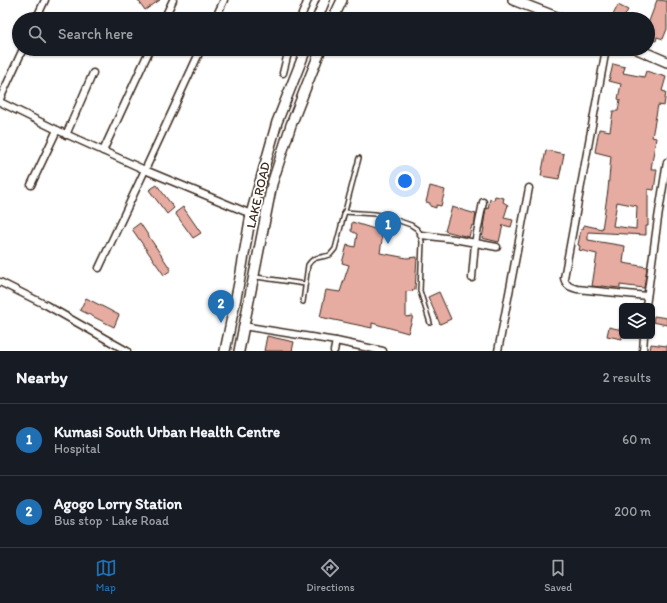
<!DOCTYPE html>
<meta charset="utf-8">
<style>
body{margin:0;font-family:Itim,sans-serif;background:#242831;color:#f1f3f6}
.controls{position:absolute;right:12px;bottom:12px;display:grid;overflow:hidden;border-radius:6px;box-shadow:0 1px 3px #0004}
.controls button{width:36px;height:36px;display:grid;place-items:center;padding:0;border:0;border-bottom:1px solid #363941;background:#171b24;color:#f1f3f6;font:20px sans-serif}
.you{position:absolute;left:405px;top:181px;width:14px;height:14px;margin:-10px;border:3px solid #fff;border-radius:50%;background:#1a73e8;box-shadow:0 0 0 6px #1a73e833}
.badge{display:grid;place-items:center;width:26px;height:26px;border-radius:50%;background:#1f6fb2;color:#fff;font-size:13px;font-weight:700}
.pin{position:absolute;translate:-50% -33px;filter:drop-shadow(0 1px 2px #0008)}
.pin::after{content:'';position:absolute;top:21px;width:14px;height:12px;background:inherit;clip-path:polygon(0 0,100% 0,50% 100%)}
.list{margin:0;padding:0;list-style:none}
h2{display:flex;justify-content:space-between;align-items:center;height:52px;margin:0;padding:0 16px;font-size:17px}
h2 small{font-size:13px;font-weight:400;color:#9ea1a6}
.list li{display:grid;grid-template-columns:26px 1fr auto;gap:12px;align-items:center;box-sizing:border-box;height:72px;padding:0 16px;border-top:1px solid #363941}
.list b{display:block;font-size:15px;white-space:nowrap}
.list p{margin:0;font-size:13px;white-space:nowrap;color:#9ea1a6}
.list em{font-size:13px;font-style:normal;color:#9ea1a6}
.icon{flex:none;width:22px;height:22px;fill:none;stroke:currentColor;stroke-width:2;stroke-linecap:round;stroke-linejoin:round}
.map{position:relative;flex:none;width:667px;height:351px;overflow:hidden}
.search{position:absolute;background:#171b24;box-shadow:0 1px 3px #0004;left:12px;right:12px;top:12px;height:44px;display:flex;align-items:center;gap:10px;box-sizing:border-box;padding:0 14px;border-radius:22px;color:#9ea1a6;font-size:15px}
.sheet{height:196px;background:#171b24}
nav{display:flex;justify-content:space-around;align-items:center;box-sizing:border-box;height:56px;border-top:1px solid #363941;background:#171b24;font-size:11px;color:#9ea1a6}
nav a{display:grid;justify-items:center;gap:2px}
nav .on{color:#1f6fb2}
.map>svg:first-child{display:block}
.building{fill:#e6aca2;stroke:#3b2a1e;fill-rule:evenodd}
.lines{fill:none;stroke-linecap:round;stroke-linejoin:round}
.lane-casing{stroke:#3b2a1e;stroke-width:6}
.street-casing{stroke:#3b2a1e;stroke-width:9}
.secondary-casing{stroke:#3b2a1e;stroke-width:12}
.lane{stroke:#fff;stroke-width:3}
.street{stroke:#fff;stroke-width:6}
.secondary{stroke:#fff;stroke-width:9}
.labels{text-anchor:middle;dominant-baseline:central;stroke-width:3.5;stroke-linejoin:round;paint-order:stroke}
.street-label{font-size:13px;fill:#3b2a1e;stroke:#fff}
</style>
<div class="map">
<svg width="667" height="351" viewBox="0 0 667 351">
<rect width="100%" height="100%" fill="#fff"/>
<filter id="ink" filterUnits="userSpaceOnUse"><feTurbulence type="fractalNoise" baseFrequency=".025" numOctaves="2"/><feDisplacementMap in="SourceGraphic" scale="8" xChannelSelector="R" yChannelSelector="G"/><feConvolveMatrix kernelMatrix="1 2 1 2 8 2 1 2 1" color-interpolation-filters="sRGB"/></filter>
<g filter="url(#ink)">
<g class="building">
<polygon points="138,0 160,0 145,10"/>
<polygon points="657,0 667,1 667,29 663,39 657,37 656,41 650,39 652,35 648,34 648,24"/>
<polygon points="618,5 628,10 623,19 611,19"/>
<path d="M 613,64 L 625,67 L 623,73 L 644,77 L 646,71 L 666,77 L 662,91 L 666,92 L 664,106 L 658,105 L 652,137 L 656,138 L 651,169 L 657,169 L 654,190 L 648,189 L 648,226 L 646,226 L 646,235 L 588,232 L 588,240 L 625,246 L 623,263 L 647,267 L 644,288 L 620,285 L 620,288 L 601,286 L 601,287 L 592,286 L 597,254 L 579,250 L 580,246 L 578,245 L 581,229 L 583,229 L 584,225 L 602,229 L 608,190 L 611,156 L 595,152 L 599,129 L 610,131 L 613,111 L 618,111 L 620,100 L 618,99 L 621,84 L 609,81 ZM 617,202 L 637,206 L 636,229 L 613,226 Z"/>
<polygon points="546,150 564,154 559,179 541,176"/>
<polygon points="157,185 174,208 167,214 149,190"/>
<polygon points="430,186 445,190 441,206 436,205 436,208 430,206 430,203 426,202"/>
<polygon points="495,196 504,198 503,202 508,205 504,218 513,220 511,227 503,225 499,242 482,238 484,228 483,228 486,208 488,209 490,199 494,200"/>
<polygon points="183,207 201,233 193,238 175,213"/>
<polygon points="452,207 476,214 474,226 472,225 469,237 445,231"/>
<polygon points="352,222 381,231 382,240 380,253 407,258 417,257 415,290 406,292 406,317 413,316 408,333 372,323 372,328 320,317 326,290 340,292 349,265 342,263 347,245 355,247 357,234 351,231"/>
<polygon points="140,223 171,270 164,275 132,229"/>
<polygon points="439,292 451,319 440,324 428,297"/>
<polygon points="86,298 119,315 114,327 80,310"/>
<polygon points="654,316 667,318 667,325 653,322"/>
<polygon points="609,327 622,330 622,339 607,336"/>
<polygon points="267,336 294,342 292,351 264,351"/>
<polygon points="651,344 667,346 667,351 650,351"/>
</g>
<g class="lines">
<defs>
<g id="lane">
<polyline points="344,212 375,214 385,216 411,225 417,229 420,233 422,242 420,291 430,323"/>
<polyline points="256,277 305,284"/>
<path d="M 303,302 L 308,265 C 313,256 321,258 330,255 L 335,249 L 359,158"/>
</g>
<g id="street">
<polyline points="36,19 45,0"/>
<polyline points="164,19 173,0"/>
<polyline points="215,19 224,0"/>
<polyline points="300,19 308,0"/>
<path d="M 606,49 L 564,278 C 566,286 570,287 577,289 L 647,296"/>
<polyline points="283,73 289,49"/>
<polyline points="0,99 23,49"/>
<polyline points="0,102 57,130 145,170 201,49"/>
<polyline points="66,135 93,73"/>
<polyline points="103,151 150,49"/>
<polyline points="31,185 57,130"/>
<polyline points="421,235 454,239 497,247"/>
<polyline points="99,268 145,170 251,214"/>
<polyline points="472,278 475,243 483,202"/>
<polyline points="0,282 46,305 127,351"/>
<polyline points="646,306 658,218 667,162"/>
<polyline points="243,326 336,341 383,351"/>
<polyline points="334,351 336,341"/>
<polyline points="498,351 529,188"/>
<polyline points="643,351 644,336"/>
</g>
<g id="secondary">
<polyline points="513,0 562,19"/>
<polyline points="317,19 325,0"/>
<polyline points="333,19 342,0"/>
<polyline points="637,49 667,62"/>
<polyline points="225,351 240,278 251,214 277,122 306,49"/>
<polyline points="239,351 272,184 291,125 321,49"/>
</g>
</defs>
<use href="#lane" class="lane-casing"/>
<use href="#street" class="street-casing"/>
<use href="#secondary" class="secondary-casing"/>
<use href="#lane" class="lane"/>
<use href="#street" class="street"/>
<use href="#secondary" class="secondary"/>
</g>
</g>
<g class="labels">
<g class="street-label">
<text transform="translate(258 195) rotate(-77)">LAKE ROAD</text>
</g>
</g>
</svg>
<div class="controls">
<button><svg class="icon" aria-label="layers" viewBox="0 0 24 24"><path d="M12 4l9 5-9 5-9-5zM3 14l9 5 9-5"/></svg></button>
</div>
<div class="you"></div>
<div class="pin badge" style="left:388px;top:244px">1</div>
<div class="pin badge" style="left:221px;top:323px">2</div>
<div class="search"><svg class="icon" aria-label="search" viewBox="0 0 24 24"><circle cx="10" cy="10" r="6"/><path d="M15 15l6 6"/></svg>Search here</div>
</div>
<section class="sheet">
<h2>Nearby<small>2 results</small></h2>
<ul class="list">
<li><span class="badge">1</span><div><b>Kumasi South Urban Health Centre</b><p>Hospital</p></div><em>60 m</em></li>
<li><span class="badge">2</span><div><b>Agogo Lorry Station</b><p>Bus stop · Lake Road</p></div><em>200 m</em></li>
</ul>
</section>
<nav>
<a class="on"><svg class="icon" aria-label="map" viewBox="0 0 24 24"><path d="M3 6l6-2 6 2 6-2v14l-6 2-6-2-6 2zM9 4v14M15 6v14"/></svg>Map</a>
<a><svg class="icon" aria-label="directions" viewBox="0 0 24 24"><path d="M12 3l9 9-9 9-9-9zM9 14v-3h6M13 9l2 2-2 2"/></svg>Directions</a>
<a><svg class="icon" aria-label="saved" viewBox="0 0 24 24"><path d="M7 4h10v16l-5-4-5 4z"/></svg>Saved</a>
</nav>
